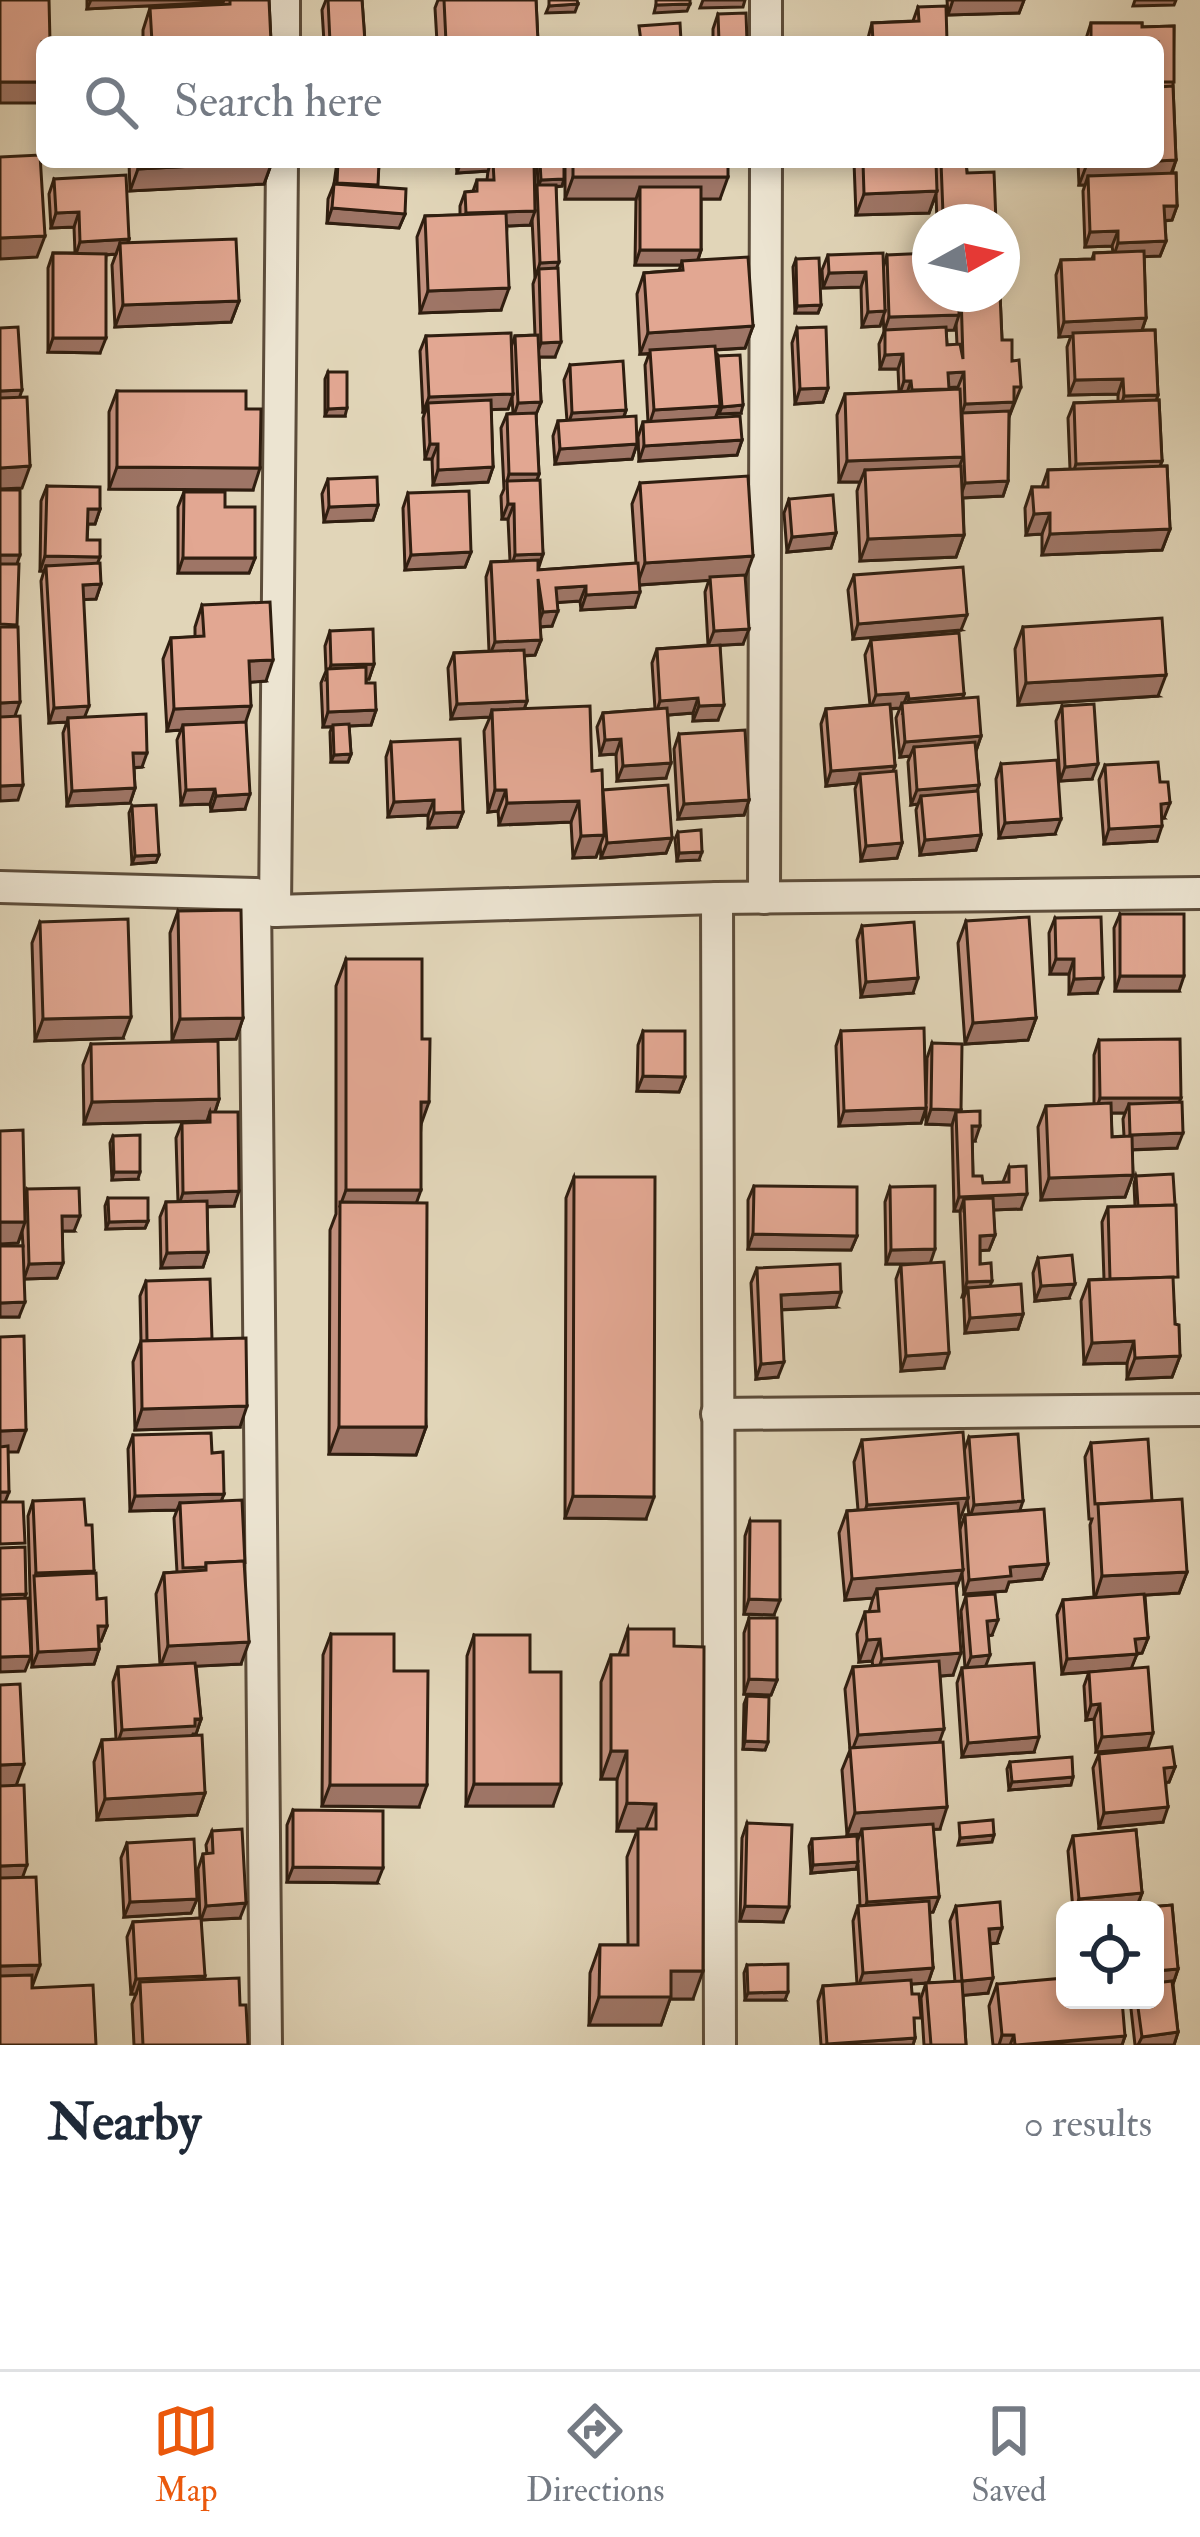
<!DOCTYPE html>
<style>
body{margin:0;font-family:"IM FELL Double Pica",serif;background:#f2f2f3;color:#1f2937}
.controls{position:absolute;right:36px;bottom:36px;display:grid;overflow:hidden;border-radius:18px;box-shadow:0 6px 18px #0003}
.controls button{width:108px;height:108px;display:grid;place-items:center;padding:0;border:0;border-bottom:3px solid #e0e1e3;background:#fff;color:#1f2937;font:60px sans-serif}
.compass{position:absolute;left:912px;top:204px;width:108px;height:108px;border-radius:50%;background:#fff;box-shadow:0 6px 18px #0003;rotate:82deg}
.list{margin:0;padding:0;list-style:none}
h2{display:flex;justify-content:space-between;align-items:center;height:156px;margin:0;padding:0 48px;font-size:51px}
h2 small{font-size:39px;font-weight:400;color:#747a83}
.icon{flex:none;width:66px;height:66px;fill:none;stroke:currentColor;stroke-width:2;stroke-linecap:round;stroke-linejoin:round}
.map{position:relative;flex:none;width:1200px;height:2045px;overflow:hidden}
.search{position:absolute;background:#fff;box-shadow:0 6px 18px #0003;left:36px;right:36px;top:36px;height:132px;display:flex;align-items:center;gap:30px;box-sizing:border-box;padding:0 42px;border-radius:18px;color:#747a83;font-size:45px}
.sheet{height:324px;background:#fff}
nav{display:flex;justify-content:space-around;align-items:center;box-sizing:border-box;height:168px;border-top:3px solid #e0e1e3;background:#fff;font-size:33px;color:#747a83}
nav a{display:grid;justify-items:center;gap:6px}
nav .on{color:#ea580c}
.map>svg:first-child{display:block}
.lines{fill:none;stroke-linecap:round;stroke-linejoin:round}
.street-casing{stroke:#5c4c3a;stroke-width:36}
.street{stroke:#ece4d1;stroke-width:30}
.wall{fill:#c2907e;stroke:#2f1e10;stroke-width:3;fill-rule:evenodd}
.shaded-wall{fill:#9e7566;stroke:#2f1e10;stroke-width:3}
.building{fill:#e2a792;stroke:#2f1e10;stroke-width:3}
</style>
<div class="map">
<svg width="1200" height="2045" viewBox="0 0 1200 2045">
<rect width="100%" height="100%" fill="#e1d5b8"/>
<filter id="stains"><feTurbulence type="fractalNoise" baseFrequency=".00167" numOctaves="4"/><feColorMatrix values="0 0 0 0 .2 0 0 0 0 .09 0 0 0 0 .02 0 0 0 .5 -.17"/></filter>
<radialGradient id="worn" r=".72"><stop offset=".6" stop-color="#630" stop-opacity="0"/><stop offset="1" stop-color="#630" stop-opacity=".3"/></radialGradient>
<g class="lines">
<defs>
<g id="street">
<polyline points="284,42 284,0"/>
<polyline points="766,42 766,0"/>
<polyline points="0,887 255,894 275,911 717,898 1200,893"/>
<polyline points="255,894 266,2045"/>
<polyline points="717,898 720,2045"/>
<polyline points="764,898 766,162"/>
<polyline points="275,911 282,162"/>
<polyline points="717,1414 1200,1410"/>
</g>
</defs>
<use href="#street" class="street-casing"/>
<use href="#street" class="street"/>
</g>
<g class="wall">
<polygon points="87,0 269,0 271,42 143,42 143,30 150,8 222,5 223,2 87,9"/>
<polygon points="326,0 362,0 365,42 324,42 322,10"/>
<polygon points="438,0 536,0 538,42 437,42 435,8"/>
<polygon points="947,0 1024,0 1019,13 948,15"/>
<polygon points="918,7 947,42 867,42 872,23 913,21"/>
<polygon points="718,14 747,42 713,42 713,29"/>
<polygon points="1091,23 1142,23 1142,27 1174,26 1173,86 1176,160 1172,173 1176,173 1177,206 1172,220 1165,221 1166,241 1160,256 1144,256 1146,318 1142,330 1155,330 1158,395 1156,400 1159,400 1162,461 1160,466 1167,466 1170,529 1162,550 1042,555 1042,534 1026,535 1025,508 1032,487 1042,487 1048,470 1070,469 1068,418 1074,403 1118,401 1118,394 1069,395 1067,347 1071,336 1059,337 1056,275 1061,260 1092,259 1094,253 1113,252 1112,246 1085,247 1083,191 1085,185 1079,185 1078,162 1158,162 1158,42 1085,42"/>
<polygon points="129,162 272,162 264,184 130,191"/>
<polygon points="337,162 393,162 392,164 379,165 377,187 405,214 399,228 327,223 328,199 334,184"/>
<polygon points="456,162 534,162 535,192 538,185 537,162 564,162 562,186 556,187 555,357 539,357 541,402 536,414 539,474 537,480 543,554 538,570 636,563 632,504 640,483 745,578 743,644 720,645 718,720 693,721 693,713 668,715 666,778 617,781 616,754 600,755 597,727 603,713 655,709 652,663 657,649 708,645 705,592 709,580 640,585 635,607 581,610 580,601 557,602 552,626 540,627 541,640 535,655 524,656 527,701 524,709 592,771 602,791 672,838 666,853 601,858 600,845 596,857 573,858 571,822 499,825 498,811 488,812 484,731 490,717 451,719 448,668 454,653 489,651 486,577 491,562 510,561 508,519 502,519 501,496 504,489 501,428 507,414 513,413 512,397 508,409 491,409 493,467 488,482 433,485 432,459 425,459 423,418 425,412 423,412 420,351 426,336 511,347 515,336 535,335 533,284 535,278 532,219 530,225 507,226 501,310 420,313 417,237 425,216 460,215 460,206 465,192 473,191 477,180 487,180 488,171 457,173"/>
<polygon points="565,162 728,162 720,199 701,199 701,250 698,260 753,326 745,348 716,350 716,361 718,356 741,413 719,414 719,408 715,418 742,440 737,455 639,461 638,437 643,422 648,422 645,365 649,354 640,354 637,294 644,273 679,270 681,265 635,265 636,199 565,199"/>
<polygon points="854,162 966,162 967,173 996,222 937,222 936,194 929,213 856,215"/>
<polygon points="54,179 129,239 128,243 239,301 231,322 115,327 112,265 116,254 106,255 100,353 48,352 48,268 53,253 75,253 74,227 51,228 49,194"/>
<path d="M 828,255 L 884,265 L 887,255 L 930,294 L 1000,294 L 1002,340 L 1012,361 L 1021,387 L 1009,417 L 1008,481 L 1003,496 L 963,498 L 964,535 L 956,557 L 860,561 L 857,491 L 860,482 L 839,482 L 837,415 L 845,394 L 899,392 L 898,369 L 880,369 L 879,344 L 884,332 L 883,316 L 880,326 L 862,327 L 861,287 L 823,288 L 822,270 ZM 956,323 L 957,345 L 947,345 L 946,330 L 954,330 Z"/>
<polygon points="796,259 821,305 818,313 795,313 793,267"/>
<polygon points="797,328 828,388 823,402 795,404 792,343"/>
<polygon points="570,365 626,410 624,417 637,444 632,459 555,464 553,436 558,421 567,421 564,380"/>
<polygon points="328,372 345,416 325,416 325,379"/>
<polygon points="117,391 246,409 253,490 109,489 109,412"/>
<polygon points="328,479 378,505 373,520 324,522 322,494"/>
<polygon points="47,486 100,509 95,524 88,524 87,540 97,563 101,584 96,599 83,599 85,717 142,767 134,768 135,788 130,803 67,806 63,733 67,722 49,723 41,581 44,571 40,571 41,501"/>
<polygon points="184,492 225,507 255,558 249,573 178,573 178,507"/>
<polygon points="408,493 471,552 465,567 405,570 403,508"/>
<polygon points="789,499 836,533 831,548 787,552 784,513"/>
<polygon points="854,575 961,630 853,639 848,590"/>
<polygon points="202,605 266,681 250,682 245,722 245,809 211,811 210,804 181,805 177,740 181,730 167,731 163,659 171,638 195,637 195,627"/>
<polygon points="1023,627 1158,696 1018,705 1015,649"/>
<polygon points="330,631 374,664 369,679 366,679 366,683 376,710 371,725 349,726 351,754 348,762 331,762 330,732 332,727 323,727 321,683 326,671 325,646"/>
<polygon points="871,640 964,694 962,698 981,736 976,751 979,785 977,791 981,835 976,850 920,855 916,810 918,804 911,805 908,762 910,756 900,757 896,718 900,708 891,709 895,766 893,771 902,843 897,858 861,861 855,789 857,783 826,786 821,724 826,709 870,705 865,655"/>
<polygon points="1062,706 1092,779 1060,781 1056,721"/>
<polygon points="679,734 749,800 744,815 678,819 674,749"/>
<polygon points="391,742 463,812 457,827 428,828 428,815 388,817 386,757"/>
<polygon points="1001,764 1055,834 999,838 996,779"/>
<polygon points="1105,765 1164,818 1162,818 1157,841 1104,844 1099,780"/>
<polygon points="132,806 159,855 156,862 132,864 129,813"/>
<polygon points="678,832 699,860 677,861 675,839"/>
<polygon points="178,911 243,1018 236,1039 172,1041 170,933"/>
<polygon points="1120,914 1179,991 1115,991 1114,928"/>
<polygon points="1055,918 1097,993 1069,994 1069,974 1050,974 1049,933"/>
<polygon points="966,921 1036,1018 1028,1040 965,1044 958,943"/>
<polygon points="40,922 123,1038 35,1041 32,943"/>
<polygon points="862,926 913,993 861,997 857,940"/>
<polygon points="346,959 421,1125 416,1202 426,1427 416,1455 329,1454 330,1230 336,1214 336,986"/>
<polygon points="643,1031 685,1077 679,1092 637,1091 638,1045"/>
<polygon points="841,1031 926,1101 927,1058 932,1043 960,1112 975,1141 972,1141 973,1176 983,1183 1003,1182 1009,1167 1021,1209 993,1210 995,1235 989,1250 980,1250 980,1264 990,1286 1023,1314 1018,1329 965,1333 960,1211 954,1211 952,1125 926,1124 926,1109 921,1123 839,1126 836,1046"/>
<path d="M 1099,1040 L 1179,1102 L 1177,1148 L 1132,1150 L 1133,1175 L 1125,1197 L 1041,1200 L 1038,1127 L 1046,1106 L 1094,1104 L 1094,1055 ZM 1111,1113 L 1125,1113 L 1123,1119 L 1124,1136 L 1112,1137 Z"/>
<polygon points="91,1044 219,1099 215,1112 234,1206 207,1207 208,1252 203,1267 161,1268 160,1217 166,1202 178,1202 176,1138 182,1123 207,1121 84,1124 83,1065"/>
<polygon points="113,1136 138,1179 112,1180 110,1143"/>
<polygon points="1136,1176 1173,1290 1175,1324 1180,1356 1172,1377 1127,1379 1127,1363 1084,1364 1081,1301 1089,1280 1104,1279 1102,1222 1108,1207 1135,1206 1134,1184"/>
<polygon points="574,1177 646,1519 565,1518 566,1198"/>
<polygon points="754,1186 857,1236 851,1250 748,1249 748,1200"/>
<polygon points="890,1187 930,1263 944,1368 901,1371 896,1279 901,1265 907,1264 886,1264 885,1202"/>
<polygon points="27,1189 74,1231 62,1231 63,1263 57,1278 24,1279 19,1317 0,1317 0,1246 23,1246 22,1230 18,1243"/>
<polygon points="108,1198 148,1221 145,1228 106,1229 105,1206"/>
<polygon points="1038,1258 1069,1298 1035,1301 1033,1273"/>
<polygon points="757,1268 836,1307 781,1310 778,1377 756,1379 751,1283"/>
<polygon points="146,1281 212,1339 240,1427 135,1430 133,1362 141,1341 140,1296"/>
<polygon points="133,1435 212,1453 224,1494 221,1501 241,1664 196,1666 201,1719 196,1734 192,1735 205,1793 197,1815 97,1820 94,1762 102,1740 116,1739 113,1682 118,1667 160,1665 156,1594 164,1573 177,1572 174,1518 177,1510 130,1511 128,1449"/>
<path d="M 969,1437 L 1020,1511 L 1048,1564 L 1042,1579 L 1009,1582 L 1006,1591 L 964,1594 L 962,1573 L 956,1588 L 953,1675 L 940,1676 L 940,1829 L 933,1829 L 939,1897 L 933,1912 L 929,1912 L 933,1968 L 928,1983 L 911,1984 L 915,2038 L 913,2045 L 821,2045 L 818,2001 L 823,1986 L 857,1984 L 853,1921 L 858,1906 L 860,1906 L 858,1864 L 856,1869 L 811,1873 L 809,1846 L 812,1839 L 857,1842 L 860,1834 L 847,1835 L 842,1770 L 850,1750 L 845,1689 L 853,1667 L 873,1666 L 872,1661 L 859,1662 L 857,1634 L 865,1612 L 869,1612 L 873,1598 L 845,1600 L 839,1533 L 847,1511 L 858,1510 L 854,1462 L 862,1440 L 964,1451 ZM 967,1499 L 969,1515 L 965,1515 L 960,1529 L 959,1519 Z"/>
<polygon points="1091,1443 1152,1501 1187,1572 1179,1593 1145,1595 1148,1638 1142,1653 1137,1654 1131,1668 1148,1748 1096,1752 1094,1719 1086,1720 1084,1686 1089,1672 1062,1674 1057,1615 1063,1600 1094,1597 1090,1525 1092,1519 1089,1519 1085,1457"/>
<polygon points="33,1501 86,1525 97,1599 107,1626 101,1641 99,1641 99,1649 94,1664 32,1667 28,1516"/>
<polygon points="750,1521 774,1615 744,1614 745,1536"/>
<polygon points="966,1596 992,1635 988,1636 985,1666 1034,1752 962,1757 957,1683 962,1668 965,1668 961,1611"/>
<polygon points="749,1618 777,1680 771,1695 744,1694 744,1633"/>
<polygon points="628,1629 693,1999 670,1999 661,2025 589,2025 590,1973 600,1945 628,1945 627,1857 637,1831 617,1831 617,1779 601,1779 601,1682 611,1655 619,1655"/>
<polygon points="331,1634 394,1671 419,1807 322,1806 323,1655"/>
<polygon points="474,1635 530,1672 553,1806 466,1806 467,1656"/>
<polygon points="747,1696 768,1742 765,1750 743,1749 744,1704"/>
<polygon points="1099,1754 1175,1767 1169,1782 1166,1782 1163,1822 1099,1828 1093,1768"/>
<polygon points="1010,1762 1071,1785 1009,1790 1007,1769"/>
<polygon points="293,1810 377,1883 287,1882 287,1825"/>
<polygon points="747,1823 783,1922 740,1921 742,1838"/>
<polygon points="1136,1830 1142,1893 1137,1908 1172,1905 1178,1969 1173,1984 1178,2032 1174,2045 1135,2045 1130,2000 1155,2000 1155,1910 1073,1910 1068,1851 1073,1836"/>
<polygon points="212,1831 240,1918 201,1920 203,1980 240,2005 248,2045 134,2045 132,2004 136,1994 131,1994 127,1937 133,1922 200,1918 198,1869 203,1854 207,1854 206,1845"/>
<polygon points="127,1843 197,1899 191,1913 124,1917 121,1858"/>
<polygon points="956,1906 997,1943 990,1944 988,1993 963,1995 966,2045 924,2045 921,1998 926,1983 955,1982 950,1921"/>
<polygon points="747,1965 785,2000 745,2000 744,1973"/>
<polygon points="997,1984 1125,2036 1122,2045 993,2045 989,2006"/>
</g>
<g class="shaded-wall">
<polygon points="91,0 224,0 223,2 87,9"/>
<polygon points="703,0 745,0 743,7 700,8"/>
<polygon points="953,0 1024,0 1019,13 948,15"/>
<polygon points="1135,0 1176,0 1174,5 1133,6"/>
<polygon points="578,4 575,12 546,13 549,6"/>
<polygon points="690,4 687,11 654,13 656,5"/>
<rect x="0" y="82" width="42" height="21"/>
<polygon points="1176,160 1168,182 1088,176 1085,185 1079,185 1087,164"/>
<polygon points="272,162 264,184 130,191 138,169"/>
<polygon points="461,162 491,162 488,171 457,173"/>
<polygon points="573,177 728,177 720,199 640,199 640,187 636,199 565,199"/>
<polygon points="564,179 562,186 538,187 541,180"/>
<polygon points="937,191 929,213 856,215 864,194"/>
<polygon points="1164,206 1177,206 1172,220 1159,221"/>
<polygon points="332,208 405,214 399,228 327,223"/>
<polygon points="535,211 530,225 460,228 466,213"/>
<polygon points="79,212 74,227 51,228 56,213"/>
<polygon points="943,214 964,214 961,222 940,222"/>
<polygon points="1118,231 1112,246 1085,247 1090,232"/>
<polygon points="45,236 37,257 0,259 0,238"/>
<polygon points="129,239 124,254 120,243 116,254 75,257 80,242"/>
<polygon points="1166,241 1160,256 1113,258 1118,243"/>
<polygon points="640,250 701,250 696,265 682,261 681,265 635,265"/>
<polygon points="559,262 553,277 539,269 535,278 540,263"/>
<polygon points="866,272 861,287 823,288 829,273"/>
<polygon points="509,288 501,310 420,313 428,291"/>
<polygon points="239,301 231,322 115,327 123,305"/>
<polygon points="821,305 818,313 795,313 797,306"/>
<polygon points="885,311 880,326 862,327 868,312"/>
<polygon points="959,315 954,330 884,332 889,317"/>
<polygon points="1146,318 1141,333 1059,337 1064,322"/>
<polygon points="753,326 745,348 640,354 648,333"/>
<polygon points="53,338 106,338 100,353 48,352"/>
<polygon points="561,342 555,357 536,357 541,343"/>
<polygon points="903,354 898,369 880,369 885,355"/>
<polygon points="964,372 958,387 942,388 948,373"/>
<polygon points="1123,379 1118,394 1069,395 1075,380"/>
<polygon points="904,381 911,381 906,396 899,396"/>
<polygon points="828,388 823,402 795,404 800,389"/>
<polygon points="22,390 17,405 0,406 0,391"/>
<polygon points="513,394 508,409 429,412 428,403 425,412 423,412 429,397"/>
<polygon points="1158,395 1153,410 1119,411 1124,396"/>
<polygon points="541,402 535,417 513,418 518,403"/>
<polygon points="1014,402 1009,417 960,419 965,404"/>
<polygon points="743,405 741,413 719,414 722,407"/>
<polygon points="720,406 714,421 649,425 654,410"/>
<polygon points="347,408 345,416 325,416 328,409"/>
<polygon points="626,410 621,425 567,428 572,413"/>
<polygon points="742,440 737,455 639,461 644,446"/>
<polygon points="430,444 438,444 432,459 425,459"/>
<polygon points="637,444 632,459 555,464 560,449"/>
<polygon points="963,457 955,478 865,470 860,482 839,482 847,461"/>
<polygon points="1162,461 1156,476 1071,479 1076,464"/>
<polygon points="30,466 22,488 0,489 0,468"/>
<polygon points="117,467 260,468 253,490 109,489"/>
<polygon points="493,467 488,482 433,485 438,470"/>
<polygon points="509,474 539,474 534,488 507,481"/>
<polygon points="1008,481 1003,496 960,498 965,483"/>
<polygon points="508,504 514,504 508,519 502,519"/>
<polygon points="378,505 373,520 324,522 329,507"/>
<polygon points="88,509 100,509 95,524 83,524"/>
<polygon points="1050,513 1042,534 1026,535 1034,514"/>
<polygon points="1170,529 1162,550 1042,555 1050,534"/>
<polygon points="836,533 831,548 787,552 792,537"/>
<polygon points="964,535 956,557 860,561 868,539"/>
<polygon points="471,552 465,567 405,570 411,555"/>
<polygon points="543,554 537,569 510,570 515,555"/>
<polygon points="0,555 20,555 15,570 0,570"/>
<polygon points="45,556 100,557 94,572 46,566 44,571 40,571"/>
<polygon points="753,556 745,578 637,585 645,563"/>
<polygon points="183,558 255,558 249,573 178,573"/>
<polygon points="101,584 96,599 77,600 83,585"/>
<polygon points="586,586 580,601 551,603 556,588"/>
<polygon points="640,592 635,607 581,610 586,595"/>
<polygon points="558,611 552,626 537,627 543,612"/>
<polygon points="967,615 961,630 853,639 858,624"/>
<polygon points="749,629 743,644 708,646 714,631"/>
<polygon points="541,640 535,655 489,657 495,642"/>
<polygon points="273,660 266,681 241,683 249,661"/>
<polygon points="374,664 369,679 326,680 331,665"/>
<polygon points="1166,675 1158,696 1018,705 1026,683"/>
<polygon points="908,693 902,708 902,703 900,708 870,710 876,695"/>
<polygon points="964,694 959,709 903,713 909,699"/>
<polygon points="698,698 693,713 655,716 660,701"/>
<polygon points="527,701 522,715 492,710 490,717 451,719 457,704"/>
<polygon points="20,702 12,724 0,724 0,703"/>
<polygon points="724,705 718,720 693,721 699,706"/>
<polygon points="89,706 83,721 68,718 67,722 49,723 54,708"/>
<polygon points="251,706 244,727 183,725 181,730 167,731 174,709"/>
<polygon points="376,710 371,725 323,727 328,712"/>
<polygon points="981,736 976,751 914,747 910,756 900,757 905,742"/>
<polygon points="621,739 616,754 600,755 605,740"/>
<polygon points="133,753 147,753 142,767 128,768"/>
<polygon points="351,754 348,762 331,762 334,755"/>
<polygon points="671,763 666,778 617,781 623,766"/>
<polygon points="1098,764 1092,779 1060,781 1065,767"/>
<polygon points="895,766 889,781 860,774 857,783 826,786 831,771"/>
<polygon points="23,785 18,800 0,801 0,786"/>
<polygon points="979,785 974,800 921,796 918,804 911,805 917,790"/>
<polygon points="135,788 130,803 67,806 72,791"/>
<polygon points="215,789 210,804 181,805 186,790"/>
<polygon points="495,790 506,790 498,811 488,812"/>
<polygon points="250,794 245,809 211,811 216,796"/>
<polygon points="434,800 428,815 388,817 394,802"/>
<polygon points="749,800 744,815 678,819 684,804"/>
<polygon points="579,801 571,822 499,825 507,803"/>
<polygon points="1170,803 1164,818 1156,819 1161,804"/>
<polygon points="463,812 457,827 428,828 434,813"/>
<polygon points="1061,819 1055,834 999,838 1005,823"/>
<polygon points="1162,826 1157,841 1104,844 1109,829"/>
<polygon points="604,835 596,857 573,858 581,836"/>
<polygon points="981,835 976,850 920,855 925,840"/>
<polygon points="672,838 666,853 601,858 607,843"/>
<polygon points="902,843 897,858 861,861 866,846"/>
<polygon points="702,852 699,860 677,861 679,853"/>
<polygon points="159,855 156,862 132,864 135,856"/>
<polygon points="1056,959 1074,959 1069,974 1050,974"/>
<polygon points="1120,976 1184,976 1179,991 1115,991"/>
<polygon points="918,978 913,993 861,997 866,982"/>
<polygon points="1103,978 1097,993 1069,994 1074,979"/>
<polygon points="131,1017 123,1038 35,1041 43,1019"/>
<polygon points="243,1018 236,1039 172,1041 180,1019"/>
<polygon points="1036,1018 1028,1040 965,1044 973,1023"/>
<polygon points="643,1076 685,1077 679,1092 637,1091"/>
<polygon points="1100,1098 1181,1098 1175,1112 1129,1104 1125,1113 1095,1113"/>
<polygon points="219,1099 212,1121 210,1112 207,1121 84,1124 92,1102"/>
<polygon points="421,1102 429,1102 419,1130"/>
<polygon points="926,1108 921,1123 839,1126 844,1111"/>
<polygon points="931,1109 961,1110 957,1121 956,1112 952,1125 926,1124"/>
<polygon points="972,1126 980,1126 975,1141 966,1141"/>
<polygon points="1183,1133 1177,1148 1124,1150 1130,1135"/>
<polygon points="114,1172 140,1172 138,1179 112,1180"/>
<polygon points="1133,1175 1125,1197 1041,1200 1049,1178"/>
<polygon points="346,1190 421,1190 411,1218 340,1206"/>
<polygon points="239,1191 234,1206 178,1207 183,1193"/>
<polygon points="1027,1194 1021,1209 964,1211 964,1199 960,1211 954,1211 959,1197"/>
<polygon points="62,1216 80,1216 74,1231 56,1231"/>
<polygon points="148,1221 145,1228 106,1229 109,1222"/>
<polygon points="0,1222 25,1222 18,1243 0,1244"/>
<polygon points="753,1234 857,1236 851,1250 748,1249"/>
<polygon points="995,1235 989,1250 974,1251 980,1236"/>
<polygon points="935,1249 930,1264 886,1264 891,1250"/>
<polygon points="208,1252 203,1267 161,1268 167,1253"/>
<polygon points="63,1263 57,1278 24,1279 29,1264"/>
<polygon points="992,1281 986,1296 968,1288 964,1297 962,1297 967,1282"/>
<polygon points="1075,1284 1069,1298 1035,1301 1041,1286"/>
<polygon points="841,1292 836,1307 775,1310 781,1295"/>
<polygon points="25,1302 19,1317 0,1317 0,1303"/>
<polygon points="1023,1314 1018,1329 965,1333 970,1318"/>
<polygon points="1134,1341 1127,1363 1084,1364 1092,1343"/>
<polygon points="949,1353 944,1368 901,1371 906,1356"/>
<polygon points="1180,1356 1172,1377 1127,1379 1135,1358"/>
<polygon points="784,1362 778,1377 756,1379 761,1364"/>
<polygon points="247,1406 240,1427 135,1430 142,1409"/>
<polygon points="339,1427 426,1427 416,1455 329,1454"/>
<polygon points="26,1430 18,1452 0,1452 0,1431"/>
<polygon points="0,1492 9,1492 3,1507 0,1507"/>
<polygon points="224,1494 218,1509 180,1503 177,1510 130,1511 135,1496"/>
<polygon points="573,1496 654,1497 646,1519 565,1518"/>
<polygon points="968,1498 960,1519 859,1527 867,1505"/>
<polygon points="1023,1501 1018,1516 969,1520 974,1505"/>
<polygon points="1048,1564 1042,1579 1009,1582 1006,1591 964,1594 969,1580 1010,1567"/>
<polygon points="963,1570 955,1592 877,1589 873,1598 845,1600 852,1579"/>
<polygon points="94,1571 88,1586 35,1578 36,1573"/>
<polygon points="1187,1572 1179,1593 1095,1598 1102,1576"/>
<polygon points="26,1594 21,1608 0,1609 0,1595"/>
<polygon points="749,1599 780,1600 774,1615 744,1614"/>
<polygon points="998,1620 992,1635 982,1636 987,1621"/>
<polygon points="98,1626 107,1626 101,1641 93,1641"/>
<polygon points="1148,1638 1142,1653 1130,1654 1135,1639"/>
<polygon points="880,1639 872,1661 859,1662 867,1640"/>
<polygon points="249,1642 241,1664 160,1668 168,1646"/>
<polygon points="99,1649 94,1664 32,1667 38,1652"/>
<polygon points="961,1653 953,1675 874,1681 882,1659"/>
<polygon points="1137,1654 1131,1669 1062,1674 1067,1659"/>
<polygon points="990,1655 984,1670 965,1671 971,1657"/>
<polygon points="31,1656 25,1671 0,1672 0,1657"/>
<polygon points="749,1679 777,1680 771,1695 744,1694"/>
<polygon points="1100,1704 1094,1719 1086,1720 1091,1705"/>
<polygon points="201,1719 196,1734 193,1734 190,1741 117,1745 122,1730"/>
<polygon points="944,1729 936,1751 850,1756 858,1735"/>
<polygon points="1153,1733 1148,1748 1096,1752 1102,1737"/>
<polygon points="1039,1737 1034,1752 962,1757 968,1743"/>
<polygon points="745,1741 768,1742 765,1750 743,1749"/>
<polygon points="611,1751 627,1751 617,1779 601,1779"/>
<polygon points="24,1764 16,1786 0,1787 0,1765"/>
<polygon points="1175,1767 1169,1782 1159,1783 1164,1768"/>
<polygon points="1073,1777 1071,1785 1009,1790 1012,1782"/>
<polygon points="474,1784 561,1784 553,1806 466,1806"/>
<polygon points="330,1785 427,1785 419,1807 322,1806"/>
<polygon points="205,1793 197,1815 97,1820 105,1799"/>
<polygon points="627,1803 656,1804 645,1831 617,1831"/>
<polygon points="947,1807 940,1829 862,1834 862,1829 860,1834 847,1835 855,1813"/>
<polygon points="1168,1807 1163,1822 1099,1828 1104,1813"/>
<polygon points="994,1835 992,1842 958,1845 960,1838"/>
<polygon points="858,1862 856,1869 811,1873 813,1865"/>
<polygon points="27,1865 19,1887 0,1887 0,1866"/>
<polygon points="293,1867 383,1868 377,1883 287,1882"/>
<polygon points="1142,1893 1136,1908 1075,1910 1079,1899"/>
<polygon points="939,1897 933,1912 861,1917 867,1902"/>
<polygon points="197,1899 191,1913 124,1917 130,1902"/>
<polygon points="246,1903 240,1918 201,1920 206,1906"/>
<polygon points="745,1906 789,1907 783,1922 740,1921"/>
<polygon points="1002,1928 997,1943 983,1944 989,1929"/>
<polygon points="40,1965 32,1987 0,1988 0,1966"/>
<polygon points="933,1968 928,1983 858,1987 863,1973"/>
<polygon points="1178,1969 1173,1984 1155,1986 1155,1971"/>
<polygon points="671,1971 703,1971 693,1999 670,1999 661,2025 589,2025 599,1997"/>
<polygon points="205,1976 199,1991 140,1982 136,1994 131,1994 136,1979"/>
<polygon points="993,1978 988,1993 957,1996 962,1981"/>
<polygon points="788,1992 785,2000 745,2000 748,1993"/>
<polygon points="1178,2032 1174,2045 1138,2045 1142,2037"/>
<polygon points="1002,2035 1014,2035 1010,2045 999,2045"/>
<polygon points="1125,2036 1122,2045 1031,2045"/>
<polygon points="915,2038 913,2045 827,2045 827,2044"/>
</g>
<g class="building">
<polygon points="0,0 49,0 50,42 42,42 42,82 0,82"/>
<polygon points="230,0 269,0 271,42 152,42 150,8 230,4"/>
<polygon points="328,0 362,0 365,42 330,42"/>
<polygon points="444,0 536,0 538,42 446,42"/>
<polygon points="549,0 577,0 578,4 549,6"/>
<polygon points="656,0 690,0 690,4 656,5"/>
<polygon points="946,6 947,42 873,42 872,23 919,21 918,7"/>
<polygon points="746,13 747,42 719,42 718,14"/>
<polygon points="680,23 681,41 641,42 639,26"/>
<polygon points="1091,23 1142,23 1142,27 1174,26 1174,82 1158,82 1158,42 1091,42"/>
<polygon points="1173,86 1176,160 1158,161 1158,87"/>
<polygon points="40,155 45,236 0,238 0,157"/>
<polygon points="138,162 272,162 138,169"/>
<polygon points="338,162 379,162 378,185 337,183"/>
<polygon points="493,162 534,162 535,211 466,213 465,192 477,191 477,180 494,180"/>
<polygon points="540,162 564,162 564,179 541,180"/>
<rect x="573" y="162" width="155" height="15"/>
<polygon points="863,162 936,162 937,191 864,194"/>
<polygon points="941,162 966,162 967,173 994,172 996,222 964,222 964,214 943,214"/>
<polygon points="1176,173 1177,206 1164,206 1166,241 1118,243 1118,231 1090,232 1088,176"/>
<polygon points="126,175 129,239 80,242 79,212 56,213 54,179"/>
<polygon points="334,184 406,189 405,214 332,208"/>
<polygon points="537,185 556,185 559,262 540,263"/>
<rect x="640" y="187" width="61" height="63"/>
<polygon points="506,213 509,288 428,291 425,216"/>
<polygon points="236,239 239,301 123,305 120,243"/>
<polygon points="1144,251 1146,318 1064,322 1061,260 1094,259 1094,253"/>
<polygon points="53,253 106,254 106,338 53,338"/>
<polygon points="883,253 885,311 868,312 866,272 829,273 828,255"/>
<polygon points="930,253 930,294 959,294 959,315 889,317 887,255"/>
<polygon points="748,257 753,326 648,333 644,273 683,270 682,261"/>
<polygon points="819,258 821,305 797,306 796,259"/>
<polygon points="558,268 561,342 541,343 539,269"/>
<polygon points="961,294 1000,294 1002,340 1012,340 1012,361 1019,360 1021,387 1014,387 1014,402 965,404 964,372 948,373 949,389 912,390 911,381 904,381 903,354 885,355 885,330 946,327 947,345 960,344 963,359"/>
<polygon points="18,327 22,390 0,391 0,328"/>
<polygon points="826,327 828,388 800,389 797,328"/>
<polygon points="1155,330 1158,395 1124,396 1123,379 1075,380 1073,333"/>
<polygon points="511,333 513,394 429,397 426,336"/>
<polygon points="538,335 541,402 518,403 515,336"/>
<polygon points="715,346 720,406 654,410 650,350"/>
<polygon points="740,355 743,405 722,407 718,356"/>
<polygon points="623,361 626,410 572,413 570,365"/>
<polygon points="328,372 347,372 347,408 328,409"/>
<polygon points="960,389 963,457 847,461 845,394"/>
<polygon points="117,391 246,391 246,409 261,409 260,468 117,467"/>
<polygon points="27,397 30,466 0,468 0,398"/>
<polygon points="491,400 493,467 438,470 438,444 430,444 428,403"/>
<polygon points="1159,400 1162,461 1076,464 1074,403"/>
<polygon points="1009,411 1008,481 965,483 962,413"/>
<polygon points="536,413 539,474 509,474 507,414"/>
<polygon points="636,416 637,444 560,449 558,421"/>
<polygon points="740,416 742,440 644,446 643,422"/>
<polygon points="961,466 964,535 868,539 865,470"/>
<polygon points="1167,466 1170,529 1050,534 1050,513 1034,514 1032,487 1048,487 1048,470"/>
<polygon points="748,476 753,556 645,563 640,483"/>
<polygon points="377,477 378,505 329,507 328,479"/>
<polygon points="540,480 543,554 515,555 514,504 508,504 507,481"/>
<polygon points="47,486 100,487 100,509 88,509 87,540 100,540 100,557 45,556"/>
<rect x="0" y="490" width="20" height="65"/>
<polygon points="469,491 471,552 411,555 408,493"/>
<polygon points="184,492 225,492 225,507 255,507 255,558 183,558"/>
<polygon points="833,495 836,533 792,537 789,499"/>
<polygon points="538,560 538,570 638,563 640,592 586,595 586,586 556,588 558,611 543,612 538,579 541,640 495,642 491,562"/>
<polygon points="100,563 101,584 83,585 89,706 54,708 46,566"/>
<polygon points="0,564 19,564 17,625 0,624"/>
<polygon points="963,567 967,615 858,624 854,575"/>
<polygon points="745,575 749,629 714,631 710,577"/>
<polygon points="270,602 273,660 249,661 251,706 174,709 171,638 204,636 202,605"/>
<polygon points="1162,618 1166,675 1026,683 1023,627"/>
<polygon points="0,627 18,627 20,702 0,703"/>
<polygon points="373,629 374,664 331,665 330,631"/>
<polygon points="959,633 964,694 909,699 908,693 876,695 871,640"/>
<polygon points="720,645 724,705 699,706 698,698 660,701 657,649"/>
<polygon points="524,650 527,701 457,704 454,653"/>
<polygon points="366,667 366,683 375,683 376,710 328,712 327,669"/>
<polygon points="978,697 981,736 905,742 902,703"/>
<polygon points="890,704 895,766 831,771 826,709"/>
<polygon points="1094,704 1098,764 1065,767 1062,706"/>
<polygon points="590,706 592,771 602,770 604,835 581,836 579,801 507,803 506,790 495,790 492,710"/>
<polygon points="667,708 671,763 623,766 621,739 605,740 603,713"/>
<polygon points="146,714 147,753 133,753 135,788 72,791 68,718"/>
<polygon points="20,716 23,785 0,786 0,717"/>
<polygon points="246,722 250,794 216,796 215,789 186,790 183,725"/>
<polygon points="349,724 351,754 334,755 333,725"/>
<polygon points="745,730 749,800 684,804 679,734"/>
<polygon points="460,739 463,812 434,813 434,800 394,802 391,742"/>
<polygon points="975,742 979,785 917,790 914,747"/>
<polygon points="1057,760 1061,819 1005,823 1001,764"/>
<polygon points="1158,762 1160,782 1168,782 1170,803 1161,804 1162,826 1109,829 1105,765"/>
<polygon points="896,771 902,843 866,846 860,774"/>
<polygon points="668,785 672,838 607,843 603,790"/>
<polygon points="978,791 981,835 925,840 921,796"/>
<polygon points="156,805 159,855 135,856 132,806"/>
<polygon points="701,830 702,852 679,853 678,832"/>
<polygon points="241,910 243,1018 180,1019 178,911"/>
<rect x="1120" y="914" width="64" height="62"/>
<polygon points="1029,917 1036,1018 973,1023 966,921"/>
<polygon points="1101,917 1103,978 1074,979 1074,959 1056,959 1055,918"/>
<polygon points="128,919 131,1017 43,1019 40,922"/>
<polygon points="914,922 918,978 866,982 862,926"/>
<polygon points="346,959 422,959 422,1039 430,1039 429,1102 421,1102 421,1190 346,1190"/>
<polygon points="924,1028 926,1108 844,1111 841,1031"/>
<polygon points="643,1031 685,1031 685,1077 643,1076"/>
<polygon points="1180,1039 1181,1098 1100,1098 1099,1040"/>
<polygon points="218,1041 219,1099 92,1102 91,1044"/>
<polygon points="932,1043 962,1044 961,1110 931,1109"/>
<polygon points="1182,1102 1183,1133 1130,1135 1129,1104"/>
<polygon points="1111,1103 1112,1137 1132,1136 1133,1175 1049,1178 1046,1106"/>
<polygon points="980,1111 980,1126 972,1126 973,1176 982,1176 983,1183 1009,1182 1009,1167 1026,1166 1027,1194 959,1197 956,1112"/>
<polygon points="210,1112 238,1112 239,1191 183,1193 182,1123 210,1122"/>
<polygon points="23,1130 25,1222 0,1222 0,1131"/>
<polygon points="140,1135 140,1172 114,1172 113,1136"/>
<polygon points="1173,1174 1175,1205 1138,1206 1136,1176"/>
<polygon points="574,1177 655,1177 654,1497 573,1496"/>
<polygon points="754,1186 857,1187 857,1236 753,1234"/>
<polygon points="935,1186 935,1249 891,1250 890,1187"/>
<polygon points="79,1188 80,1216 62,1216 63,1263 29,1264 27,1189"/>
<polygon points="108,1198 148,1198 148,1221 109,1222"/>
<polygon points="993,1198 995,1235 980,1236 980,1264 991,1263 992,1281 967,1282 964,1199"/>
<polygon points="207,1201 208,1252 167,1253 166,1202"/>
<polygon points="340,1202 427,1203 426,1427 339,1427"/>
<polygon points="1176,1205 1178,1277 1110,1279 1108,1207"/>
<polygon points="0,1246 23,1246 25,1302 0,1303"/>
<polygon points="1072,1255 1075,1284 1041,1286 1038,1258"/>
<polygon points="944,1262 949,1353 906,1356 901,1265"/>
<polygon points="840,1264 841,1292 781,1295 784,1362 761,1364 757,1268"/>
<polygon points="1173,1277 1175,1324 1179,1325 1180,1356 1135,1358 1134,1341 1092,1343 1089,1280"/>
<polygon points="210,1279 212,1339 147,1341 146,1281"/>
<polygon points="1021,1284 1023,1314 970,1318 968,1288"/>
<polygon points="24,1336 26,1430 0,1431 0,1337"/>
<polygon points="246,1338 247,1406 142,1409 141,1341"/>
<polygon points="963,1432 968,1498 867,1505 862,1440"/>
<polygon points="211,1433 212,1453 223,1452 224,1494 135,1496 133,1435"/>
<polygon points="1018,1434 1023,1501 974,1505 969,1437"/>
<polygon points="1148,1439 1152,1501 1095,1504 1091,1443"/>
<polygon points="8,1446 9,1492 0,1492 0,1447"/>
<polygon points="84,1499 86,1525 92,1525 94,1571 36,1573 33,1501"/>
<polygon points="1182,1499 1187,1572 1102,1576 1098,1504"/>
<polygon points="242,1500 245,1564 244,1561 206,1563 206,1567 183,1568 180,1503"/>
<polygon points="0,1502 23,1502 25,1543 0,1544"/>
<polygon points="958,1503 963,1570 852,1579 847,1511"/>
<polygon points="1044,1509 1048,1564 1010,1567 1011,1576 969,1580 965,1515"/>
<polygon points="750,1521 780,1521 780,1600 749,1599"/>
<polygon points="25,1547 26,1594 0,1595 0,1548"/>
<polygon points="244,1561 249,1642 168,1646 164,1573 206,1570 206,1563"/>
<polygon points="96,1573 97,1599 106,1598 107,1626 98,1626 99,1649 38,1652 34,1576"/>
<polygon points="956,1583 961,1653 882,1659 880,1639 867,1640 865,1612 879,1611 877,1589"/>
<polygon points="995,1594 998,1620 987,1621 990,1655 971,1657 966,1596"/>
<polygon points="1144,1594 1148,1638 1135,1639 1137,1654 1067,1659 1063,1600"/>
<polygon points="28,1598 31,1656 0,1657 0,1599"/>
<polygon points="749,1618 777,1618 777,1680 749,1679"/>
<polygon points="628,1629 674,1629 674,1646 704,1647 703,1971 671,1971 671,1997 599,1997 600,1945 638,1945 638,1829 656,1829 656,1804 627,1803 627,1751 611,1751 611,1655 628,1655"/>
<polygon points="331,1634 394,1634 394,1671 428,1671 427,1785 330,1785"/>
<polygon points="474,1635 530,1635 530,1672 561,1672 561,1784 474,1784"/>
<polygon points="939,1661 944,1729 858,1735 853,1667"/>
<polygon points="195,1663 201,1719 195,1719 195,1726 122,1730 118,1667"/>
<polygon points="1034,1663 1039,1737 968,1743 962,1668"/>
<polygon points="1148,1667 1153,1733 1102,1737 1100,1704 1091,1705 1089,1672"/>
<polygon points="20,1684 24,1764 0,1765 0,1685"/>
<polygon points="747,1696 769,1697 768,1742 745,1741"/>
<polygon points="202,1735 205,1793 105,1799 102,1740"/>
<polygon points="943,1742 947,1807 855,1813 850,1748"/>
<polygon points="1172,1747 1175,1767 1164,1768 1168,1807 1104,1813 1099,1754"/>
<polygon points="1072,1757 1073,1777 1012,1782 1010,1762"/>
<polygon points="24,1785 27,1865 0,1866 0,1786"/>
<polygon points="293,1810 383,1811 383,1868 293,1867"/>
<polygon points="993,1820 994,1835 960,1838 959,1823"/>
<polygon points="747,1823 792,1825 789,1907 745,1906"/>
<polygon points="933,1824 939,1897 867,1902 862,1829"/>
<polygon points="242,1829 246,1903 206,1906 203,1854 213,1853 212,1831"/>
<polygon points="1136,1830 1142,1893 1079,1899 1073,1836"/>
<polygon points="857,1836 858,1862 813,1865 812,1839"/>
<polygon points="194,1839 197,1899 130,1902 127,1843"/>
<polygon points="36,1877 40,1965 0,1966 0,1878"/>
<polygon points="929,1901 933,1968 863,1973 858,1906"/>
<polygon points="1000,1902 1002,1928 989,1929 993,1978 962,1981 956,1906"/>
<polygon points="1172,1905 1178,1969 1155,1971 1155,1910 1113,1910"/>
<polygon points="201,1918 205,1976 136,1979 133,1922"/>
<polygon points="788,1964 788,1992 748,1993 747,1965"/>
<polygon points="32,1975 32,1988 93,1985 96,2045 0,2045 0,1976"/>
<polygon points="239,1978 240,2005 246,2005 248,2045 143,2045 140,1982"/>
<polygon points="1065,1978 1065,2000 1122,2000 1125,2036 1015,2045 1014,2035 1002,2035 997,1984"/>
<polygon points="911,1980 912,1994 919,1994 921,2018 914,2018 915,2038 827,2044 823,1986"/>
<polygon points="962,1981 966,2045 931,2045 926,1983"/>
<polygon points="1172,1981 1178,2032 1142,2037 1137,2000 1155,2000 1155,1983"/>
</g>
<rect width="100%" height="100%" filter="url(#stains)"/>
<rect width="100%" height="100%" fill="url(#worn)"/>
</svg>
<div class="controls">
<button><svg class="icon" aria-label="locate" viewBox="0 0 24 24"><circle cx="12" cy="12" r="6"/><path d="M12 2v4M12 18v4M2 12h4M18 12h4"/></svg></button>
</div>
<svg class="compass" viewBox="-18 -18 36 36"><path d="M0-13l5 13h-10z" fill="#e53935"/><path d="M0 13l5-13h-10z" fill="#747a83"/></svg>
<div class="search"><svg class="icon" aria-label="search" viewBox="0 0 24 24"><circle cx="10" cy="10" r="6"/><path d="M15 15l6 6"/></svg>Search here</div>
</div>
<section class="sheet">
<h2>Nearby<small>0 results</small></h2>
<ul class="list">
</ul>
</section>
<nav>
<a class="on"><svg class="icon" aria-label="map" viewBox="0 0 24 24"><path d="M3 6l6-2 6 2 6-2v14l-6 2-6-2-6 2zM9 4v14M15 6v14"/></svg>Map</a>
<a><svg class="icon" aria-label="directions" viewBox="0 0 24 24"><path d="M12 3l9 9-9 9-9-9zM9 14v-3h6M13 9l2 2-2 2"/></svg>Directions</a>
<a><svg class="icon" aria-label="saved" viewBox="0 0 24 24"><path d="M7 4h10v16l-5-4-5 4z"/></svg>Saved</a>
</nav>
